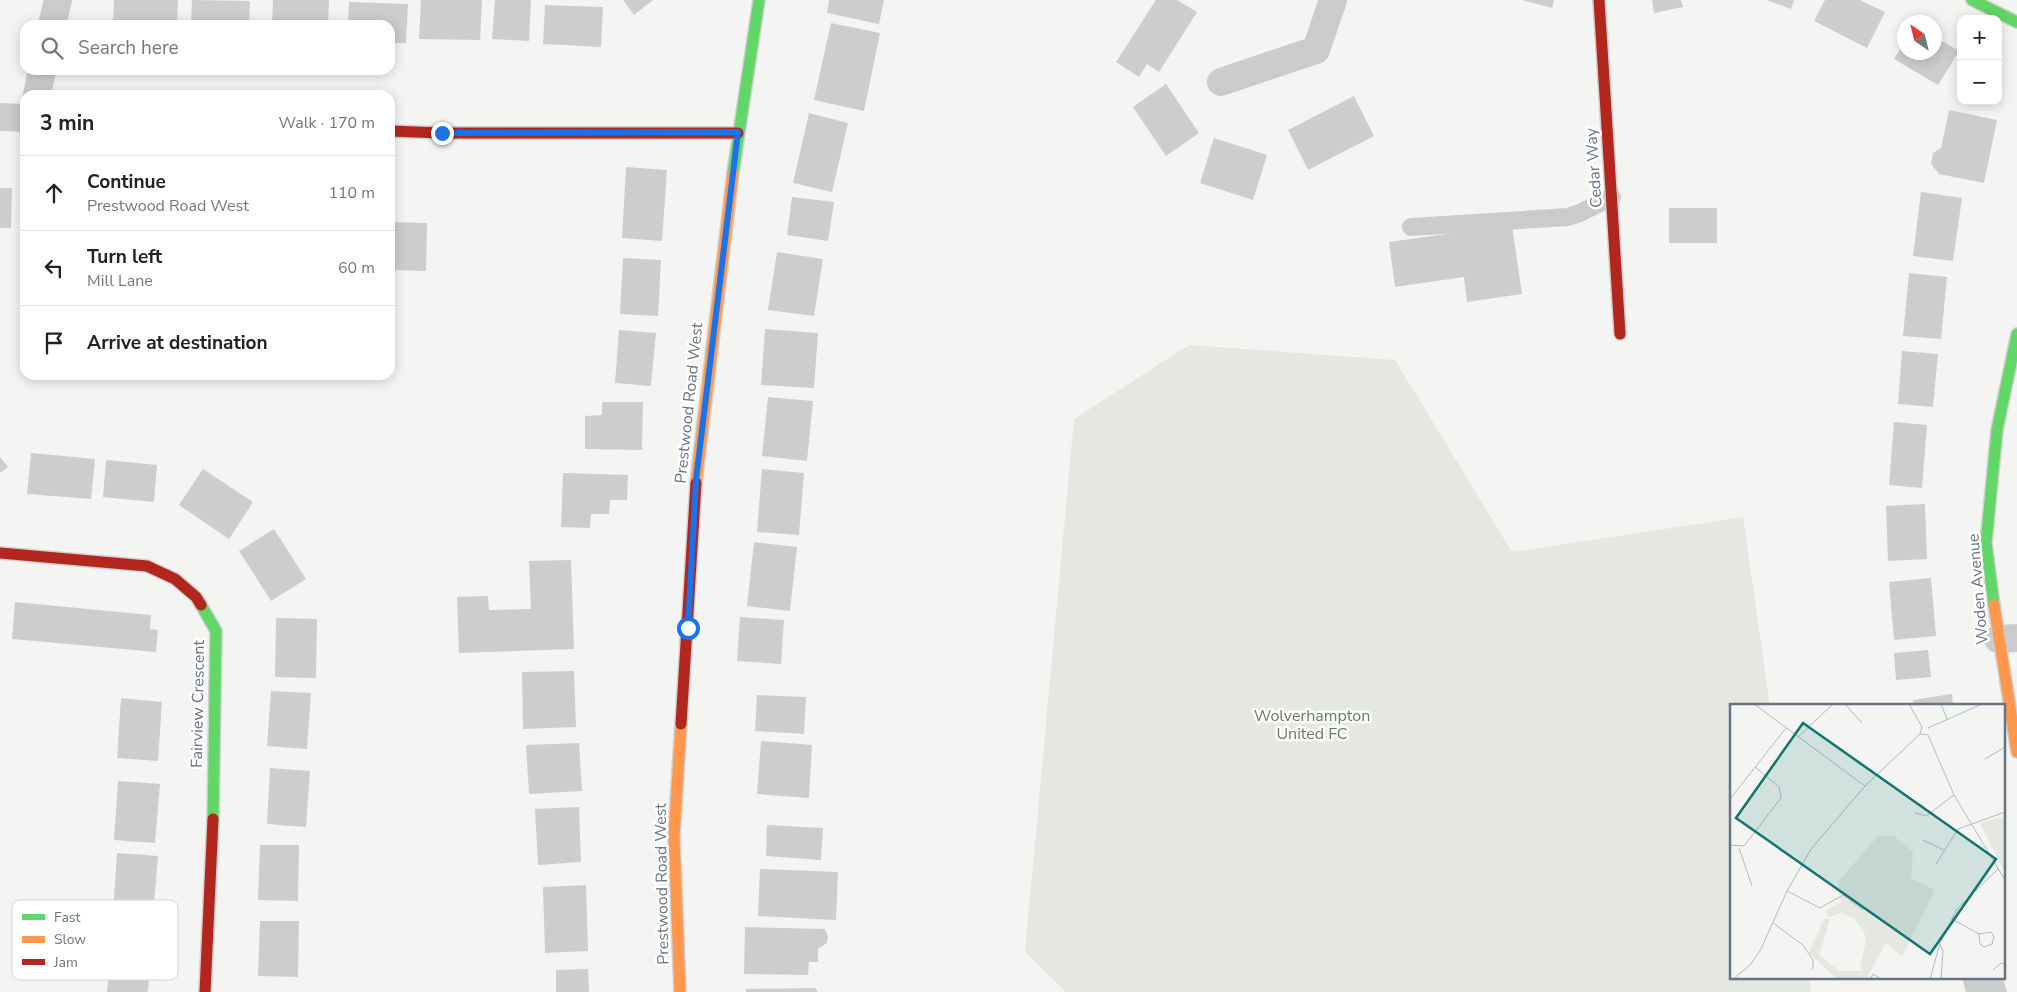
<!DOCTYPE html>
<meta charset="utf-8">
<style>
body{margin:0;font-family:"Nunito Sans",sans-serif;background:#f6f6f6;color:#222}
.controls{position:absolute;right:15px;top:15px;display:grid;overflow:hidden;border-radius:10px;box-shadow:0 2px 12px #0003}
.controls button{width:45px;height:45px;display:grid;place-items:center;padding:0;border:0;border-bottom:1px solid #e0e0e0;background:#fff;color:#222;font:25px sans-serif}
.compass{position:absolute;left:1897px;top:15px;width:45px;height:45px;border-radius:50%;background:#fff;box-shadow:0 2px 12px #0003;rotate:325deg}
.stop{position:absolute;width:15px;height:15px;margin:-11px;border:4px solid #1a73e8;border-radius:50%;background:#fff}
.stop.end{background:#1a73e8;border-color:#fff;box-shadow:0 1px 5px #0008}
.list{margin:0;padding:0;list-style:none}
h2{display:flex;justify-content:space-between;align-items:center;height:65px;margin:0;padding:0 20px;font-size:21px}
h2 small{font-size:16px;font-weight:400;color:#767676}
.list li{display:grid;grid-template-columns:32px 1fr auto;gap:15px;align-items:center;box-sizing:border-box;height:75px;padding:0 20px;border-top:1px solid #e0e0e0}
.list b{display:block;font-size:19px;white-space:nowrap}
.list p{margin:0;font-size:16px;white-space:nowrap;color:#767676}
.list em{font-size:16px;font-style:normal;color:#767676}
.icon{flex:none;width:28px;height:28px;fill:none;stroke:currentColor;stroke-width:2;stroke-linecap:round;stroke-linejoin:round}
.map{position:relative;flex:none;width:2017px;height:992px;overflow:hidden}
.search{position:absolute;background:#fff;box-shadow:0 2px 12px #0003;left:20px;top:20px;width:375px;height:55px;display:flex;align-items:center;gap:12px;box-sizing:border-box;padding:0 18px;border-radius:15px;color:#767676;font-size:19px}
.panel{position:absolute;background:#fff;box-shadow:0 2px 12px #0003;left:20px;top:90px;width:375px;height:290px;border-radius:15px}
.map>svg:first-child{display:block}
.green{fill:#e4e7e2}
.building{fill:#cccece}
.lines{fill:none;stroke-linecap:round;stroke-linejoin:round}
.fast-casing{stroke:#d0d1d1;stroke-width:14}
.slow-casing{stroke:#d0d1d1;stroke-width:14}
.jam-casing{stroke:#d0d1d1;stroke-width:14}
.lane{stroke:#cacbcd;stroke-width:18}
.street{stroke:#cacbcd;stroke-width:28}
.fast{stroke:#63d668;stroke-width:11}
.slow{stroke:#ff974d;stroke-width:11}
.jam{stroke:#b3261e;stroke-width:11}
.route{stroke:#1a73e8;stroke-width:6}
.labels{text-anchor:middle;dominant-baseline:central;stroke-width:5;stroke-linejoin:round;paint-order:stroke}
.street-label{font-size:16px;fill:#667382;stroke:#fff}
.park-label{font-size:16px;fill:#677965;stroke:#fff}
.inset-road{fill:none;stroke:#b2b9bf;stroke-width:1}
.view{fill:#0f766e;fill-opacity:0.15;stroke:#0f766e;stroke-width:2.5}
.inset-edge{fill:none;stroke:#667382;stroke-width:2.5}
.key{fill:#fff;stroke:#d1d5da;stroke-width:1}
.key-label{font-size:14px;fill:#667382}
</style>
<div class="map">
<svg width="2017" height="992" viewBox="0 0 2017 992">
<rect width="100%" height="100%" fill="#f4f5f3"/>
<polygon class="green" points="1189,345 1395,360 1512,552 1743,517 1770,706 1731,706 1731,978 1809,978 1811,992 1066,992 1025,952 1074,419"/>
<g class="building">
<polygon points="114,0 178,0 177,25 113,25"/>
<polygon points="192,0 250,1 249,25 191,25"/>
<polygon points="273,0 329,0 328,25 272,25"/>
<polygon points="421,0 482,0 480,40 419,39"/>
<polygon points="495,0 531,0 529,41 492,39"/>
<polygon points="623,0 653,0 634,15"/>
<polygon points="829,0 884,0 879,24 827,13"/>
<polygon points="1156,0 1177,0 1197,12 1159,72 1147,64 1139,77 1116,62"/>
<polygon points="1522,0 1554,0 1552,8"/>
<polygon points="1652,0 1681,0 1683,7 1654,13"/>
<polygon points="1766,0 1794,0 1791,9"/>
<polygon points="1825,0 1860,0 1885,12 1867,48 1814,21"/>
<polygon points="349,2 408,4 406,43 390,43 390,25 348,25"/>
<polygon points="545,5 603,7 601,47 543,44"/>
<polygon points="831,23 880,33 864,111 814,100"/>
<polygon points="1934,36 1959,51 1938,85 1894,59 1904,43 1904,52 1934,52"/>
<polygon points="1166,84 1199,133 1166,156 1133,107"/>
<polygon points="1354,96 1374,136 1308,170 1288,130"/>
<polygon points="1949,110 1997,120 1984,183 1939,174 1931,164 1933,153 1941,148"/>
<polygon points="809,113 848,123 832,192 793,183"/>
<polygon points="1214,138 1267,155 1253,200 1200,183"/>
<polygon points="626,167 667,170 662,241 622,238"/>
<polygon points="0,188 12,188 11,228 0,228"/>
<polygon points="1921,192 1962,198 1953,261 1913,256"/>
<polygon points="792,197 834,202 828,241 787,235"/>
<rect x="1669" y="208" width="48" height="35"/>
<polygon points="390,222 427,223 426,271 390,270"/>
<polygon points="1512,225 1522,294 1467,302 1464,277 1395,287 1389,242"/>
<polygon points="777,252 823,259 814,316 768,310"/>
<polygon points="623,258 661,260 658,316 620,314"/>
<polygon points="1909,273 1947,277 1941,339 1903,336"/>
<polygon points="765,329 818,333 814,388 761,385"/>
<polygon points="619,330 656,333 651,386 615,383"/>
<polygon points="1902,351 1938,354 1933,407 1898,404"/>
<polygon points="768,397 813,401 807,461 762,456"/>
<polygon points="602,402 643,402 642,450 585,449 585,416 602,415"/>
<polygon points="1894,422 1927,425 1922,488 1889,485"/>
<polygon points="31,453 95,459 91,499 27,494"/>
<polygon points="0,457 8,467 0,473"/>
<polygon points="106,460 157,465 154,502 103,497"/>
<polygon points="203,469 253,502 229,539 179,505"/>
<polygon points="762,469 804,473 799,535 757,532"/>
<polygon points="563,473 628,475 627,500 610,500 609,514 591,514 590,528 561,527"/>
<polygon points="1925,504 1927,559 1888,561 1886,506"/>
<polygon points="274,529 306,579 271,601 239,551"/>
<polygon points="754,542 797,547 790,611 747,606"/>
<polygon points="571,560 574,649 459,653 457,597 488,596 489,610 531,609 529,561"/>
<polygon points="1931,578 1936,636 1894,640 1889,582"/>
<polygon points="15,602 151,615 150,629 158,630 156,652 12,639"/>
<polygon points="740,617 784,620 781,664 737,661"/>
<polygon points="276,618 317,619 316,678 275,677"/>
<polygon points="1928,650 1931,677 1896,680 1894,653"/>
<polygon points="574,671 576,727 523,729 522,672"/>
<polygon points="271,691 311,693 307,749 267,746"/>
<polygon points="1952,694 1953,706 1913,706 1913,700"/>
<polygon points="757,695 806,697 804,734 755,731"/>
<polygon points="121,698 162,702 158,761 117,758"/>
<polygon points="761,741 812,745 809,798 757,794"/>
<polygon points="579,743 582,791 529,794 526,745"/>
<polygon points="270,768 310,771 306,827 267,824"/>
<polygon points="118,781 160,784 155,843 114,840"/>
<polygon points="579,807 581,862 538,865 535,809"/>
<polygon points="767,825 823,828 821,860 766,856"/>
<polygon points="260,845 299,845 298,901 258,900"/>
<polygon points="117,853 158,856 153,916 113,912"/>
<polygon points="760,869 838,872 836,920 758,916"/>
<polygon points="586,885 588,951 545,953 543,887"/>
<polygon points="260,921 299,921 298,977 258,976"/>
<polygon points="745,927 825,929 828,936 827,943 818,949 818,962 809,962 808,975 744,974"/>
<polygon points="112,932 153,935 148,992 107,992"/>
<polygon points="588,969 589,992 556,992 556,970"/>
<polygon points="1962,978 2003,978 2007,992 1966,992"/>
<polygon points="815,988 818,992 746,992 746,989"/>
</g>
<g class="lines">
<defs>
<g id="fast">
<polyline points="1972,0 2017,22"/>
<polyline points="733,173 759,0"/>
<polyline points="201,605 216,631 213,819"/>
<polyline points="1994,605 1986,543 1997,430 2017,334"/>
</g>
<g id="slow">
<polyline points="696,483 733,173"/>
<polyline points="1994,605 2017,752"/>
<polyline points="680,992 674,836 681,724"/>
</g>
<g id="jam">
<polyline points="1599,0 1620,334"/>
<polyline points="390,131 442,133 738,133"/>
<polyline points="0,553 147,566 175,579 196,597 201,605"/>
<polyline points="681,724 696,483"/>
<polyline points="205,992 213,819"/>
</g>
</defs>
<use href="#fast" class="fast-casing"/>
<use href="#slow" class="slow-casing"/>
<use href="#jam" class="jam-casing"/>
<polyline class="lane" points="1411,227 1568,217 1580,213 1612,197"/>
<g class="street">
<polyline points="52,25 58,0"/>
<polyline points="1221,82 1316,50 1333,0"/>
<polyline points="37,95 42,70"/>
<polyline points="0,117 25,118"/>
<polyline points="1998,639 2017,638"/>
</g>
<use href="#fast" class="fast"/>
<use href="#slow" class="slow"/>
<use href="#jam" class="jam"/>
</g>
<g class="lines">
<polyline class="route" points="442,133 738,132 696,480 688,628"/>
</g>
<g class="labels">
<g class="street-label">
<text transform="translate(1594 168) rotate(-94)">Cedar Way</text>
<text transform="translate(689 403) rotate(-84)">Prestwood Road West</text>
<text transform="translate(1978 589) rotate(-95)">Woden Avenue</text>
<text transform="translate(198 704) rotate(-89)">Fairview Crescent</text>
<text transform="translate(662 884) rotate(-91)">Prestwood Road West</text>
</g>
<g class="park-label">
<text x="1312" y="716">Wolverhampton<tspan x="1312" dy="18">United FC</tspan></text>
</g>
</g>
<g transform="translate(1730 704)">
<rect width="275" height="275" fill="#f4f5f3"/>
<path d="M 275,112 L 274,140 L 275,169 L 250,119 ZM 148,132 L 164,132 L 183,148 L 181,174 L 205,186 L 172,253 L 156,239 L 136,275 L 107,275 L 79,249 L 94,215 L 100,215 L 89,251 L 109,267 L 133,267 L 130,263 L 136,237 L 134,227 L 124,214 L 111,209 L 99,213 L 96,210 L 97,206 L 111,198 L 107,179 Z" fill="#e4e7e2"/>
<path class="inset-road" d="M 24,0 L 135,82M 115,0 L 132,19M 179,0 L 192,23M 211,0 L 217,15M 192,23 L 190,30 L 198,31M 198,24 L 252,0M 198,31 L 224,91 L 275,176M 68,33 L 103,0M 255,55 L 275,43M 0,95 L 56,24M 185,109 L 196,112 L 224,91M 193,136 L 214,146M 0,141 L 14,142 L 51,94 L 49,83 L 25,63M 9,144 L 22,182M 206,160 L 228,125 L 275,108M 57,187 L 90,204 L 113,191 L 133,206M 222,215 L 249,230 L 261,228 L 264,233 L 262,240 L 254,243 L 250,240 L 249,230M 43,219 L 73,241 L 83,256 L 83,265M 210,240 L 213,247 L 211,275M 263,266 L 271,259 L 275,261M 3,275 L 20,261 L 30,247 L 57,187 L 81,145 L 135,82 L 190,30M 140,275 L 143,270 L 151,275M 200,275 L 210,239 L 227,205 L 269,164"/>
<path class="view" d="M 73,19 L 266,155 L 200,250 L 6,114 Z"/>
<rect width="275" height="275" class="inset-edge"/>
</g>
<rect x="12" y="900" width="166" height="80" rx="8" class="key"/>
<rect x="22" y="914" width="23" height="6" fill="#63d668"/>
<rect x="22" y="936" width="23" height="7" fill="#ff974d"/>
<rect x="22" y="959" width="23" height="6" fill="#b3261e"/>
<g class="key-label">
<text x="54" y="922">Fast</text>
<text x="54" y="944">Slow</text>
<text x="54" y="967">Jam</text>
</g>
</svg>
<div class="controls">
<button>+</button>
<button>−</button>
</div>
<svg class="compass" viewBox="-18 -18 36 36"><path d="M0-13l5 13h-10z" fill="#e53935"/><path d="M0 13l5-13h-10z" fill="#767676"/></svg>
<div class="stop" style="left:688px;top:628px"></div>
<div class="stop end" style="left:442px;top:133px"></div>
<div class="search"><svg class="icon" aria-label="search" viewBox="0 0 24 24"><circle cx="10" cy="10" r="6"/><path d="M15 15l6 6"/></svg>Search here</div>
<section class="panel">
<h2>3 min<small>Walk · 170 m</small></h2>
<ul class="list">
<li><svg class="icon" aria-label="ahead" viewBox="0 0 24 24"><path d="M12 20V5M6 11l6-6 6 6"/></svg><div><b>Continue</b><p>Prestwood Road West</p></div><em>110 m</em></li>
<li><svg class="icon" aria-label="left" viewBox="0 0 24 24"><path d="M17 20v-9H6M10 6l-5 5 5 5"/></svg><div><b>Turn left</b><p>Mill Lane</p></div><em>60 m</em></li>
<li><svg class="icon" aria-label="arrive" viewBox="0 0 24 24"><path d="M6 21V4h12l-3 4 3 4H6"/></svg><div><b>Arrive at destination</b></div></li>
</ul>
</section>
</div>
